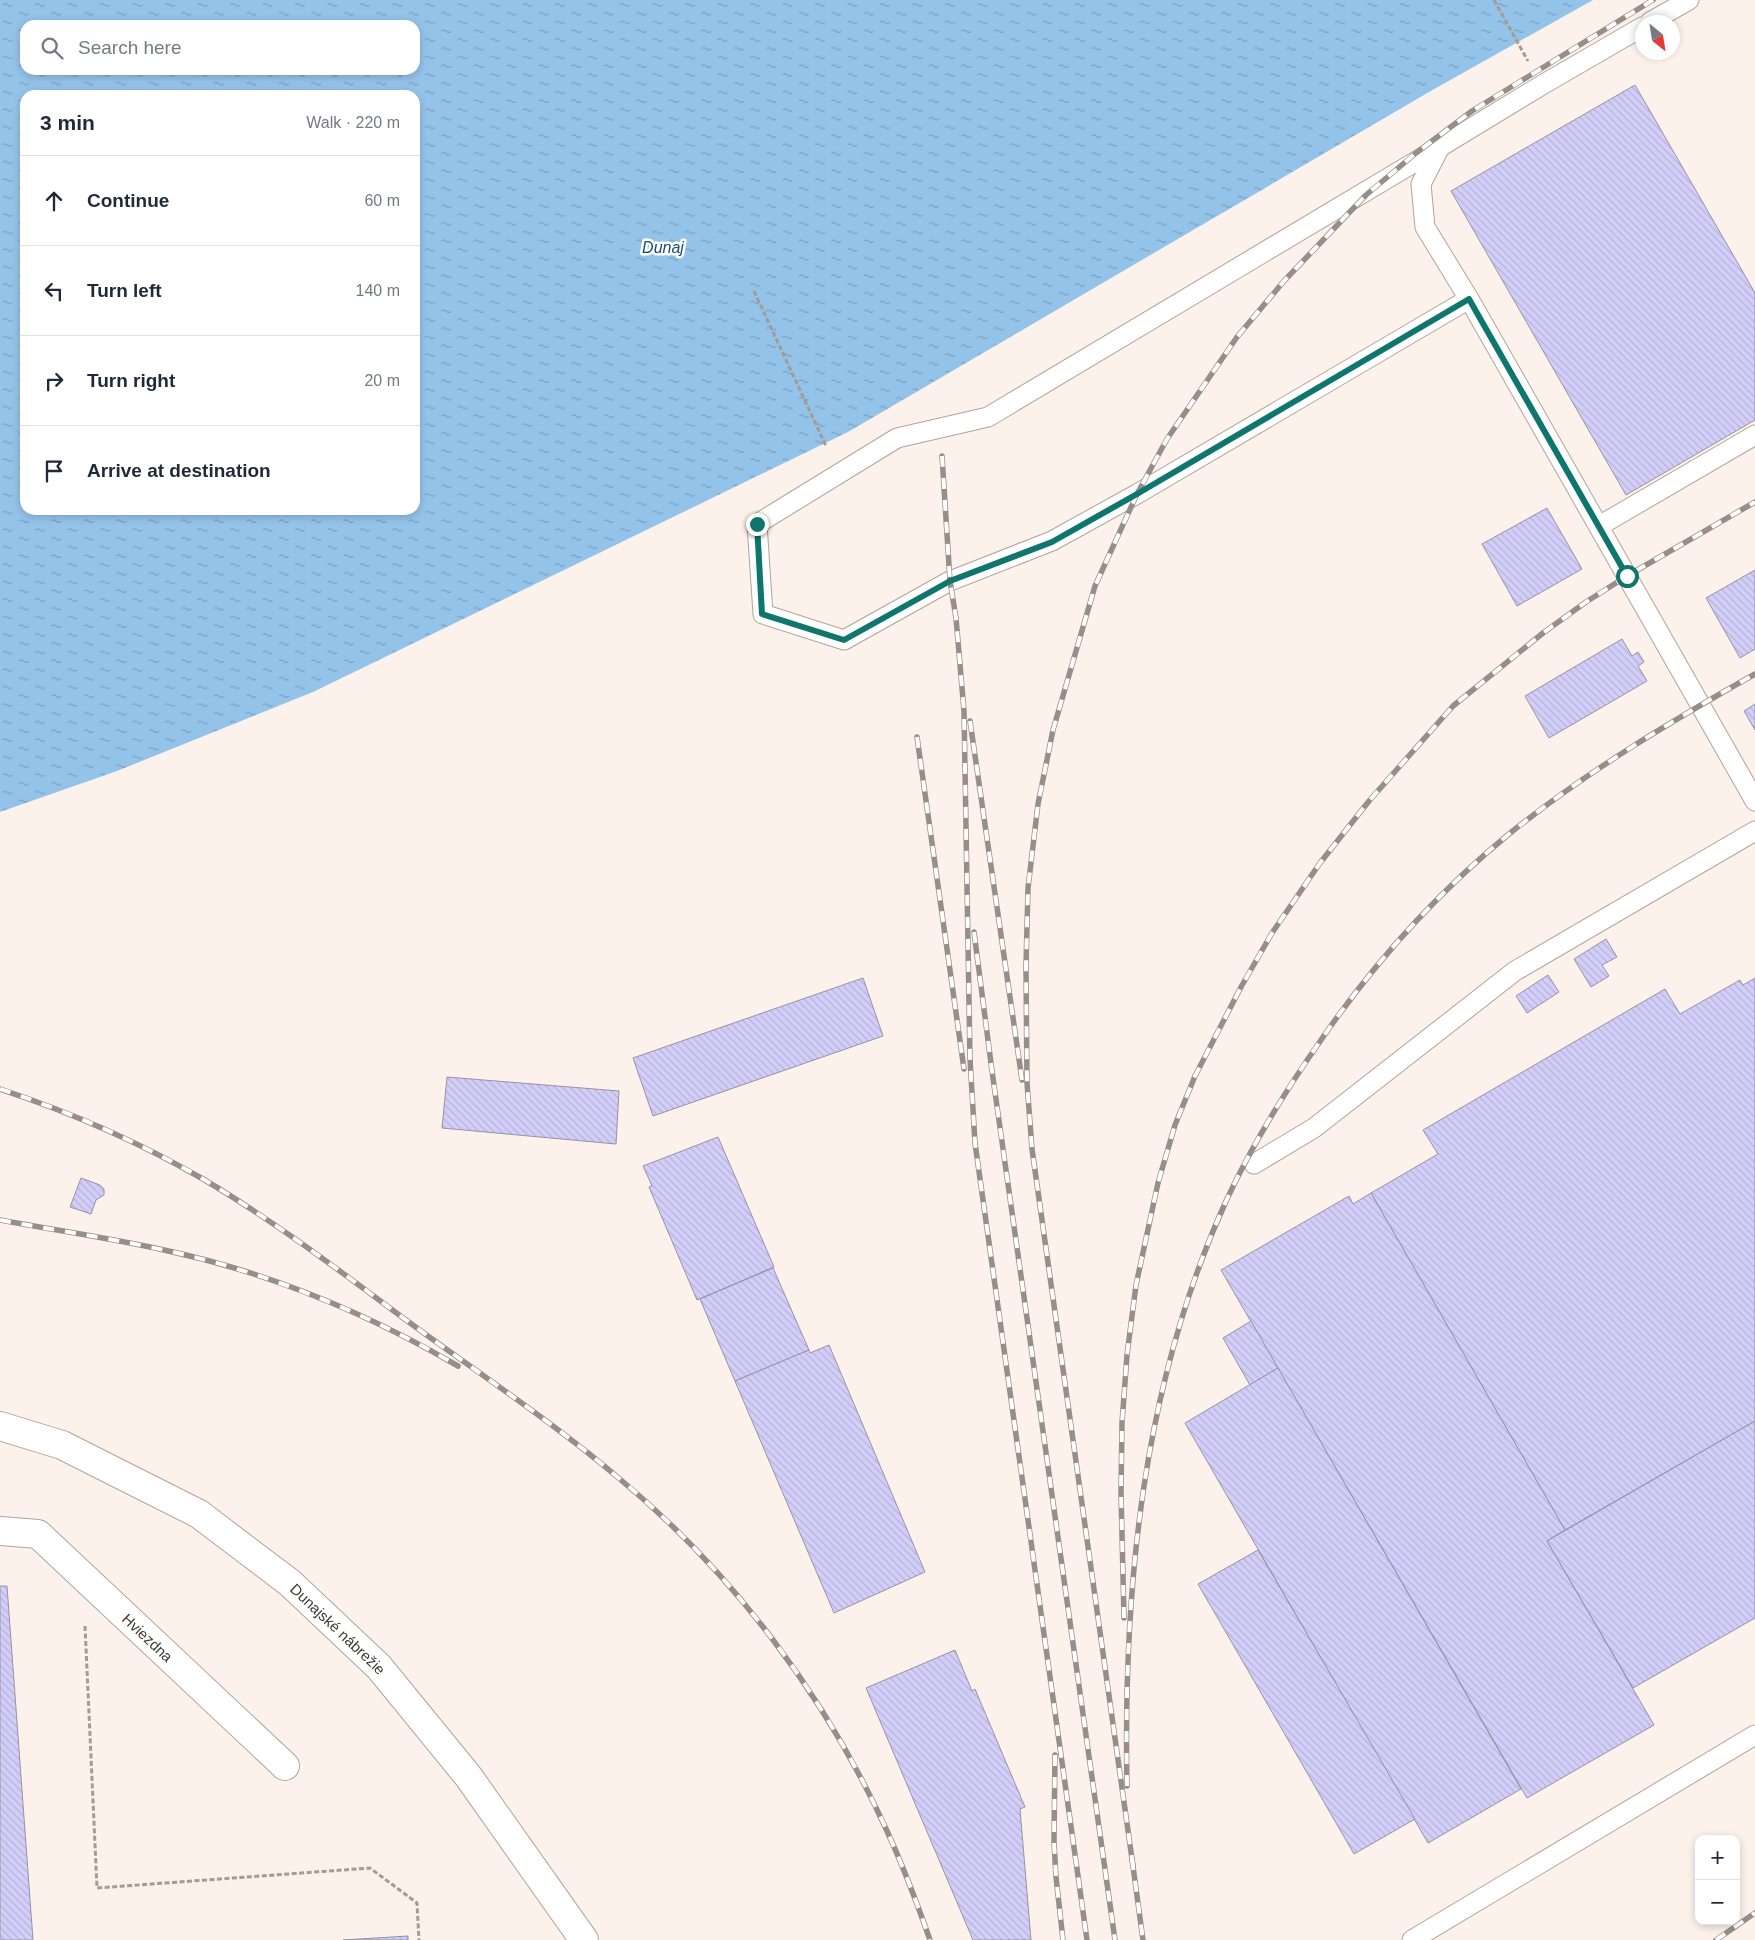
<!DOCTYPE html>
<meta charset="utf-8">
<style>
body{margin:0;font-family:Arial,sans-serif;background:#f2f2f3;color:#1f2937}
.controls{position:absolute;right:15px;bottom:15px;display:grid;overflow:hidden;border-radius:10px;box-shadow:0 2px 8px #0003}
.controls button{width:45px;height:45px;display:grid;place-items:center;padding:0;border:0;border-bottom:1px solid #e0e1e3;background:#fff;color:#1f2937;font:25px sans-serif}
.compass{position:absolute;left:1635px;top:15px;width:45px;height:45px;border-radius:50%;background:#fff;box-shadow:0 2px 8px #0003;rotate:150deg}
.stop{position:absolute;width:15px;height:15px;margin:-11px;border:4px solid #0f766e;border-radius:50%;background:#fff}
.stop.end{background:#0f766e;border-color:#fff;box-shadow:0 1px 5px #0008}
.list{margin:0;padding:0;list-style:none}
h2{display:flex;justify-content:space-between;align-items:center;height:65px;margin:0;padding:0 20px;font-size:21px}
h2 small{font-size:16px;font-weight:400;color:#747a83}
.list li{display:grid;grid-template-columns:32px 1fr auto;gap:15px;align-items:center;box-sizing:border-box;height:90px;padding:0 20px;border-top:1px solid #e0e1e3}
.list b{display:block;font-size:19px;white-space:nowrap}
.list em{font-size:16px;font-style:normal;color:#747a83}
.icon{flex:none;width:28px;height:28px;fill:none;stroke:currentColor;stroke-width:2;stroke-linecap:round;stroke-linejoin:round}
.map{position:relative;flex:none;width:1755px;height:1940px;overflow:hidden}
.search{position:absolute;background:#fff;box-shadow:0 2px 8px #0003;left:20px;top:20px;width:400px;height:55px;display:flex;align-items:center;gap:12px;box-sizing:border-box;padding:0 18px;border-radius:15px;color:#747a83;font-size:19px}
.panel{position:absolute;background:#fff;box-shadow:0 2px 8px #0003;left:20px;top:90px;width:400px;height:425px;border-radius:15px}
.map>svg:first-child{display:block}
.water{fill:url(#water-ripples);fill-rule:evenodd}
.building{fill:url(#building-back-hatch);stroke:#9593a3}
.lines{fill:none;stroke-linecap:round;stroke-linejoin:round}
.service-casing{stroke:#b3a398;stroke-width:21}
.minor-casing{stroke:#b3a398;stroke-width:30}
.path{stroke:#a39b95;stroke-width:3;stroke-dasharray:5 2.5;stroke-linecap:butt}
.service{stroke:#fff;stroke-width:19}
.minor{stroke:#fff;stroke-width:28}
.rail-casing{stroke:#978e89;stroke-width:5.5}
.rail{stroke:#fff;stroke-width:4;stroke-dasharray:11;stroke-linecap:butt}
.route{stroke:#0f766e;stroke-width:6}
.labels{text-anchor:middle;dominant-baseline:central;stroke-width:5;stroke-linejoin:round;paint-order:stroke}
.street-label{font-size:15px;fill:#3f3834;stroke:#fff}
.water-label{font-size:16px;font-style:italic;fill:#174b70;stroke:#fff}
</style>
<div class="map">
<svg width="1755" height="1940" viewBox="0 0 1755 1940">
<defs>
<pattern id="water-ripples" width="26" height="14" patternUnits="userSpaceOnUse" patternTransform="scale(1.25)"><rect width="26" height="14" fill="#94c3ea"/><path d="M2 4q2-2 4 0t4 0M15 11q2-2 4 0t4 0" fill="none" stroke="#7a9fbe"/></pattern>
<pattern id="building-back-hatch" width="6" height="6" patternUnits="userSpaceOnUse" patternTransform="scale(1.25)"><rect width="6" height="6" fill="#d3cef9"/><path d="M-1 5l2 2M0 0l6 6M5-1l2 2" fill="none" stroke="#b6b2d6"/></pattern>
</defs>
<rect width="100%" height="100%" fill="#fcf2eb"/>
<path class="water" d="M 0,0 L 1593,0 L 1429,92 L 848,432 L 313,692 L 117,771 L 0,812 ZM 25,25 L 415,25 L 415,70 L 25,70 ZM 25,95 L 415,95 L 415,510 L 25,510 Z"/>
<g class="building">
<polygon points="1635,85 1755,293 1755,420 1626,495 1451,191"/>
<polygon points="1547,508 1582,569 1517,606 1482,544"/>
<polygon points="1755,570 1755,649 1740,658 1706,598"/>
<polygon points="1622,639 1632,656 1638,652 1644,662 1638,666 1647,681 1549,738 1525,696"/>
<polygon points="1755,704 1755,730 1744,711"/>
<polygon points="1606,939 1617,957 1602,965 1609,976 1591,987 1574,959"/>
<polygon points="1548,975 1559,992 1527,1013 1516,996"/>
<polygon points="863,978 883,1036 653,1116 633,1058"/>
<polygon points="1755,978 1755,1421 1565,1530 1371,1193 1438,1154 1423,1130 1665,989 1680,1014 1740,980 1743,985"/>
<polygon points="447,1077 619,1091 616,1144 442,1128"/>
<polygon points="718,1137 774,1267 697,1300 649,1187 652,1186 643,1166"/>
<polygon points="81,1178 100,1185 104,1189 104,1195 96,1200 91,1214 70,1207"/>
<polygon points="1371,1193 1565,1530 1547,1541 1654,1725 1527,1798 1221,1270 1349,1196 1353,1204"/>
<polygon points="773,1268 809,1350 735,1381 700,1299"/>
<polygon points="1251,1321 1278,1368 1250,1385 1223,1338"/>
<polygon points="829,1345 925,1572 834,1613 735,1381 809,1350 810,1353"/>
<polygon points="1278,1368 1521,1789 1428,1843 1185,1423"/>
<polygon points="1755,1421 1755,1618 1633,1688 1547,1541"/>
<polygon points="1258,1550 1415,1819 1354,1854 1198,1584"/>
<polygon points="0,1586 7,1586 33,1940 0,1940"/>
<polygon points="955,1650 972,1691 975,1689 1025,1807 1020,1809 1031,1940 973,1940 866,1688"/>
<polygon points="408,1936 408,1940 343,1940"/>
</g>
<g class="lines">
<defs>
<g id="service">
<polyline points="1650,22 1689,0"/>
<polyline points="1642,27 1542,85 1440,147 1421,184 1425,227 1469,299 1755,801"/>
<polyline points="1440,147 988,417 897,438 757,524 763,614 844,640 950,581 1052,541 1137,494 1469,299"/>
<polyline points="1599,526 1755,435"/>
<polyline points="1254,1164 1314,1128 1515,971 1755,831"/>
<polyline points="1412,1940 1755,1735"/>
</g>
<g id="minor">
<path id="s1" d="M 0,1426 L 62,1445 L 199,1514 L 290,1583 L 379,1667 L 468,1776 L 584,1940"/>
<path id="s2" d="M 0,1531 L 38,1534 L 285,1766"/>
</g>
</defs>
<use href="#service" class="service-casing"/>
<use href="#minor" class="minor-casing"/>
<g class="path">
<polyline points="1494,0 1528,61"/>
<polyline points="754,291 826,446"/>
<polyline points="85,1626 97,1888 370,1868 417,1903 419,1940"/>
</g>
<use href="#service" class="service"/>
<use href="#minor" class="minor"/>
<defs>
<g id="rail">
<polyline points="942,456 950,581 956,618 964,711 970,1059 975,1143 1087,1940"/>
<polyline points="970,721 1022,1080"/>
<polyline points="917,737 964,1069"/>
<polyline points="974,932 992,1071 1115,1940"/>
<path d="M 0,1089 C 70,1112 139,1142 203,1179 C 274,1221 340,1271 406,1320 C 478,1373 553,1422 621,1480 C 734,1574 826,1697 887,1831 C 903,1866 917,1903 930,1940"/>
<path d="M 0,1220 C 54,1230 109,1238 164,1250 C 267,1272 367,1313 458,1366"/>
<polyline points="1124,1618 1121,1493 1122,1423 1127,1355 1136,1285 1158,1183 1175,1125 1195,1076 1241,987 1272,933 1320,863 1369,801 1453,706 1543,633 1586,602 1627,576 1755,502"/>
<polyline points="1055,1755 1054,1842 1056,1877 1063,1940"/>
<path d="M 1127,1786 C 1123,1586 1143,1382 1227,1199 C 1253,1143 1286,1090 1321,1040 C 1374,963 1437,893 1509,834 C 1586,772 1670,722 1755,674"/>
<polyline points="1132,1859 1143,1940"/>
<polyline points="1133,1866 1032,1149 1027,1083 1026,966 1028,888 1038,804 1053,730 1095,586 1137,494 1167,439 1237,337 1284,281 1366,195 1416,153 1472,111 1653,0"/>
<polyline points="1716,1940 1755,1913"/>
</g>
</defs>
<use href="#rail" class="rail-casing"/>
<use href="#rail" class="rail"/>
</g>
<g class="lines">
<polyline class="route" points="757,524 762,614 844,640 950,581 1052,542 1137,494 1469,299 1627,576"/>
</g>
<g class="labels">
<g class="street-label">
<text stroke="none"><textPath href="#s1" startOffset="399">Dunajské nábrežie</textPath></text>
<text stroke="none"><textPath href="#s2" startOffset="189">Hviezdna</textPath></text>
</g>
<g class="water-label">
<text x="663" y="247">Dunaj</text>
</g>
</g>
</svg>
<div class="controls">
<button>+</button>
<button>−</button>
</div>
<svg class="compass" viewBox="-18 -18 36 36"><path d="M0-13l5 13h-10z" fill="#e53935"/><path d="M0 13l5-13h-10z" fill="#747a83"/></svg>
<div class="stop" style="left:1627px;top:576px"></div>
<div class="stop end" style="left:757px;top:524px"></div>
<div class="search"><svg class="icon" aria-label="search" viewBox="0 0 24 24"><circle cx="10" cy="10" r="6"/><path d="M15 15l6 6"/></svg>Search here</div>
<section class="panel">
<h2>3 min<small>Walk · 220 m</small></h2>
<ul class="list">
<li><svg class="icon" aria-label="ahead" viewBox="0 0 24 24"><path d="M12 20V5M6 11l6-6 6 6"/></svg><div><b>Continue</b></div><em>60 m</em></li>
<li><svg class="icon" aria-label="left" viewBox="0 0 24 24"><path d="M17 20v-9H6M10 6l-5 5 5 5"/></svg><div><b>Turn left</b></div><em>140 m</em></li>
<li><svg class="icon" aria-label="right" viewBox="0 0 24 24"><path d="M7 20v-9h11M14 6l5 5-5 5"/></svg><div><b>Turn right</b></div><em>20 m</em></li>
<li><svg class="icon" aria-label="arrive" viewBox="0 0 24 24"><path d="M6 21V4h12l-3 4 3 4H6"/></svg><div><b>Arrive at destination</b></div></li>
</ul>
</section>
</div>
